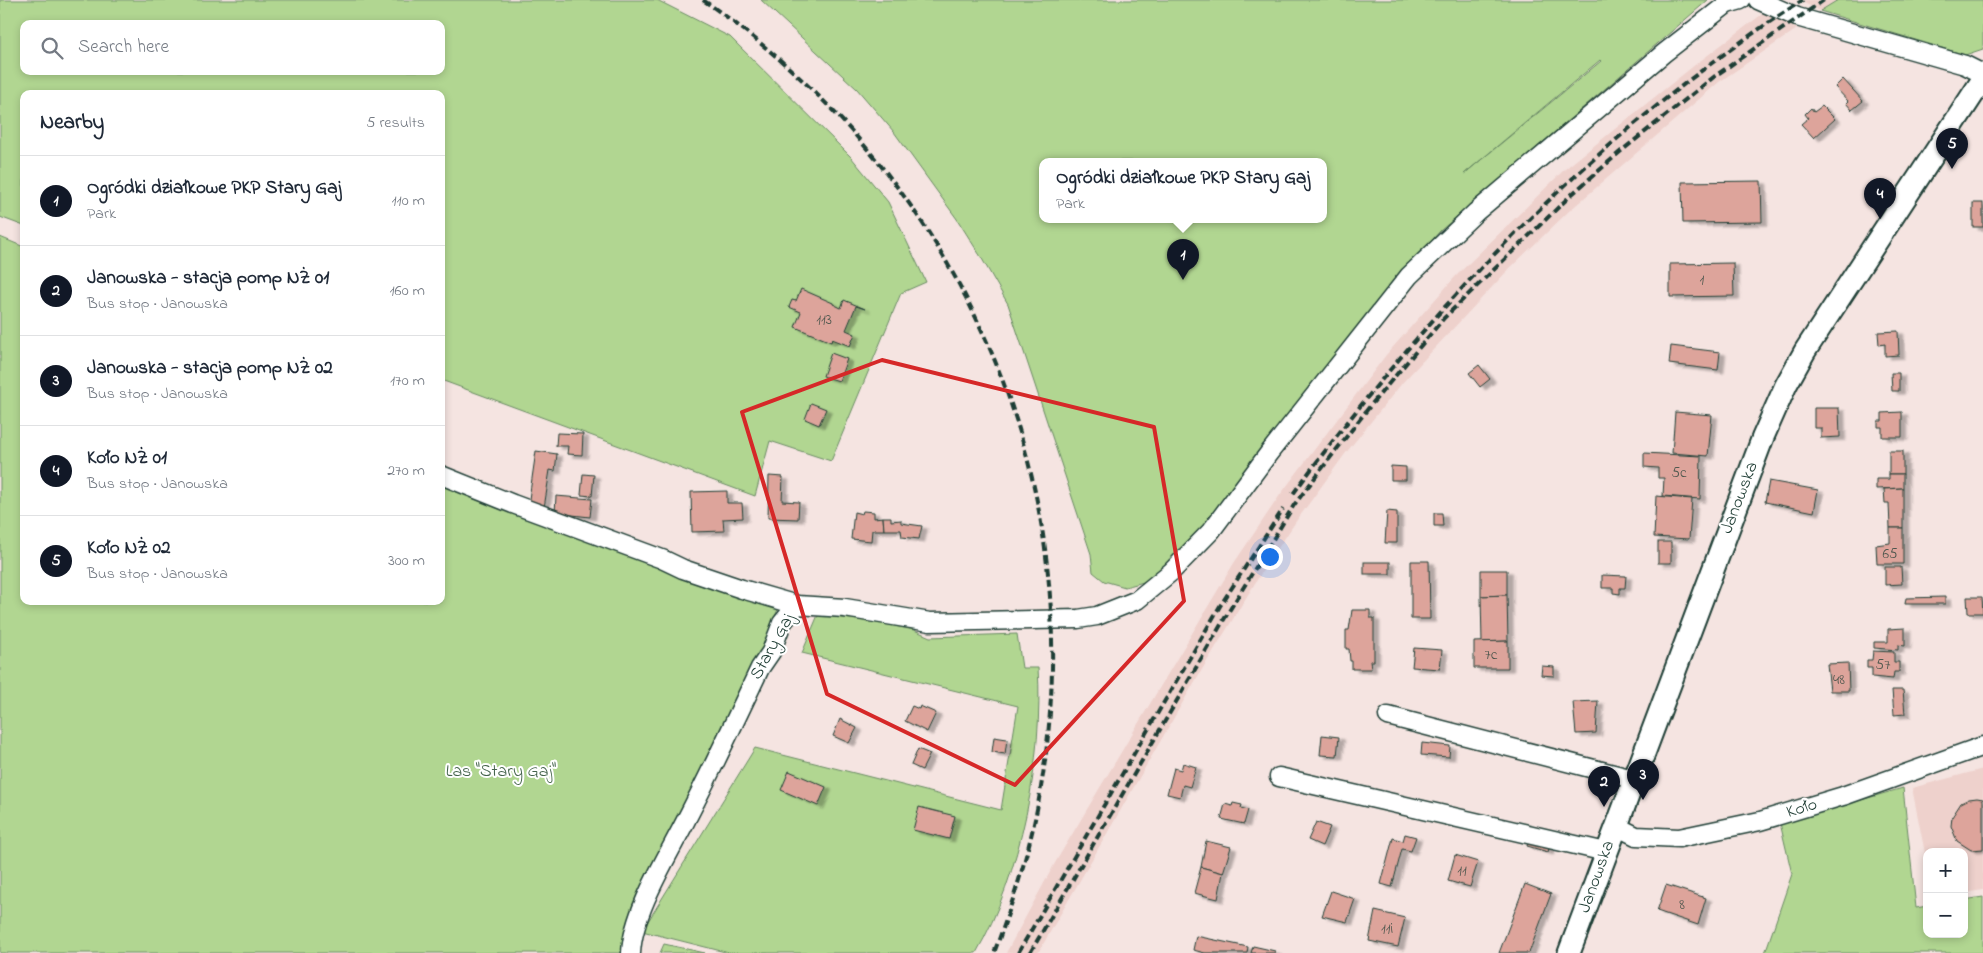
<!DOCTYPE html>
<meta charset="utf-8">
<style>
body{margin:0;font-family:"Indie Flower",sans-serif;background:#f2f2f3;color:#1f2937}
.controls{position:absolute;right:15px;bottom:15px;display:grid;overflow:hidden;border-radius:10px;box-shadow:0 2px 8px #0003}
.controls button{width:45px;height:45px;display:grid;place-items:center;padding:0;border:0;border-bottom:1px solid #e0e1e3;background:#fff;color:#1f2937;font:25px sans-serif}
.you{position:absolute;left:1269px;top:556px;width:18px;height:18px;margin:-12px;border:4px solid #fff;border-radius:50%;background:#1a73e8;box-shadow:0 0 0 8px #1a73e833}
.badge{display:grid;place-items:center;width:32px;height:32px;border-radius:50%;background:#111827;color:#fff;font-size:16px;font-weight:700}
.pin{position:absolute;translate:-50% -41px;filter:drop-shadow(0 1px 2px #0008)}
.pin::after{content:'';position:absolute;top:26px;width:18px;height:15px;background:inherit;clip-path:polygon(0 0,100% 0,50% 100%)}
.popup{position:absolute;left:1039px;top:158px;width:288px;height:65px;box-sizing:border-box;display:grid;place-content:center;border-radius:10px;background:#fff;filter:drop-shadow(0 1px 4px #0005);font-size:16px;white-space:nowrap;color:#747a83}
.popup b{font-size:19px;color:#1f2937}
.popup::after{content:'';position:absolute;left:50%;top:100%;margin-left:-10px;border:10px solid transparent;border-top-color:#fff}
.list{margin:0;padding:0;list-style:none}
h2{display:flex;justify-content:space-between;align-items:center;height:65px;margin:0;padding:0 20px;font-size:21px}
h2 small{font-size:16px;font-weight:400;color:#747a83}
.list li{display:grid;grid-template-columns:32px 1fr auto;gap:15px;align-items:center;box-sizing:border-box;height:90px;padding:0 20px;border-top:1px solid #e0e1e3}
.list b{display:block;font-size:19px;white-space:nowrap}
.list p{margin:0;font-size:16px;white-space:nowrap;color:#747a83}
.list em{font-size:16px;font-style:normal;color:#747a83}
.icon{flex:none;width:28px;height:28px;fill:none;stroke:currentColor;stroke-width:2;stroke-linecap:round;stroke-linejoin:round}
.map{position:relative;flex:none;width:1983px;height:953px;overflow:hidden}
.search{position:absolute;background:#fff;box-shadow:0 2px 8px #0003;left:20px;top:20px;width:425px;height:55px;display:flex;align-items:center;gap:12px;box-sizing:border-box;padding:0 18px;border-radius:10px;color:#747a83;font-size:19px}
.panel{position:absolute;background:#fff;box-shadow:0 2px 8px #0003;left:20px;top:90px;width:425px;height:515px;border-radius:10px}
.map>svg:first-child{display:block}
.built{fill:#eed1cc}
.green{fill:#b1d691;stroke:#688a62;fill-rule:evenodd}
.building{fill:#dda49b;stroke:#1f3d34;filter:url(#shadow)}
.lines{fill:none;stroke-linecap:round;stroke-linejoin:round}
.minor-casing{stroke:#1f3d34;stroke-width:21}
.tertiary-casing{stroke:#1f3d34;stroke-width:25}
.minor{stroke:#fff;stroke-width:18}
.tertiary{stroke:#fff;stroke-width:21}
.rail{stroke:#1f3d34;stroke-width:4;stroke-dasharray:8 4;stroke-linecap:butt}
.marked{fill:none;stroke:#d62828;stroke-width:4;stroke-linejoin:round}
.labels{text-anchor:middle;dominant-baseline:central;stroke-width:4;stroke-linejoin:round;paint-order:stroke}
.number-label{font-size:15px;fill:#4e574e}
.street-label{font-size:18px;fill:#1f3d34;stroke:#fff}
.park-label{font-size:18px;fill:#44634b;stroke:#fff}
</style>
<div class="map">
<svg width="1983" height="953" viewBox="0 0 1983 953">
<defs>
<filter id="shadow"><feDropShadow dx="5.5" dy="3" stdDeviation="1" flood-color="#0004"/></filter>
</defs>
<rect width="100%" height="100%" fill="#f5e4e1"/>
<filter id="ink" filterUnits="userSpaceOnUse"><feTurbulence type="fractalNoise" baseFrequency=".02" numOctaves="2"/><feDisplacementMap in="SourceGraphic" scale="10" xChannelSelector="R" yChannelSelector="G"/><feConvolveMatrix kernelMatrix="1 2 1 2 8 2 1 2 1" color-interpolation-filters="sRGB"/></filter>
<g filter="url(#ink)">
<g class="built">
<polygon points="1798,0 1838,0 1820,11"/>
<polygon points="1765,12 1797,29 1719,82 1569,211 1510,268 1403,382 1345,454 1297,520 1260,575 1198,676 1038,953 1006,953 1055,863 1234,563 1280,495 1386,355 1455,277 1565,169 1696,64"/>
<polygon points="1983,769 1983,890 1964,893 1964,852 1927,852 1927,863 1912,788"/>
</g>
<g class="green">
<path d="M 0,0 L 657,0 L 730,37 L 851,157 L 888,202 L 926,282 L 901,293 L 831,461 L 770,441 L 755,496 L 441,380 L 441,94 L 24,94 L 24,226 L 0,217 ZM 24,24 L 441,24 L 441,71 L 24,71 Z"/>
<path d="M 761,0 L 1708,0 L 1440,231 L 1407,269 L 1202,530 L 1151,580 L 1125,587 L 1104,581 L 1093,572 L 1091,554 L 1008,304 L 981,257 L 957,219 L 894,132 L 857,89 ZM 1600,60 L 1601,61 L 1464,174 ZM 1043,161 L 1323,161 L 1323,219 L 1043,219 Z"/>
<polygon points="1838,0 1983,0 1983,49 1965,55 1820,11"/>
<polygon points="0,237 24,247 24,601 441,601 441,471 739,595 778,609 757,663 625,953 0,953"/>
<path d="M 818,615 L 875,622 L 914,630 L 930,637 L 1017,634 L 1022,668 L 1038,668 C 1044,756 1021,876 976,953 L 729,953 L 642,931 L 755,748 L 1001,810 L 1018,706 L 802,653 Z"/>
<polygon points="1903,788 1916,908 1927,906 1927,934 1964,934 1964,900 1983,897 1983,953 1765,953 1792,874 1780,823"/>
<polygon points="664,944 705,953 660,953"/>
</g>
<g class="building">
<polygon points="1843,79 1863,101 1852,110 1846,103 1848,101 1835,87"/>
<polygon points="1822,106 1835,119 1814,138 1801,124 1808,118 1805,114 1811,108 1814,112"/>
<polygon points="1761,181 1762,222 1683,223 1682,182"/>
<rect x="1973" y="203" width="10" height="24"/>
<polygon points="1733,263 1734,296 1670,297 1670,264"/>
<polygon points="801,289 833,303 833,304 841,308 844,300 865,309 856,306 846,330 855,334 850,346 832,339 831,342 795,327 801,312 789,307 792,300 796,301"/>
<polygon points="1898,331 1899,355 1885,356 1885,344 1879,345 1878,332"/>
<polygon points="1671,346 1720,352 1718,370 1669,364"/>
<polygon points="831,353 847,359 839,381 823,376"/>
<polygon points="1479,365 1490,379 1480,387 1469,373"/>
<polygon points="1891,373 1899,373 1899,391 1892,391"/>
<polygon points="811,403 826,409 819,425 805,419"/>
<polygon points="1814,408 1839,408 1840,437 1821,438 1821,428 1814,428"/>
<polygon points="1675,412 1712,415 1708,456 1672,453"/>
<polygon points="1902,412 1902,437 1882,437 1882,427 1878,427 1878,421 1882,421 1882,413"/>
<polygon points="557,433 583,434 582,455 567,454 568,446 556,446"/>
<polygon points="536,451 557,454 555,471 550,470 544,508 528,506"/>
<rect x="1889" y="451" width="14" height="23"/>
<polygon points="1644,453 1701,456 1700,499 1663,496 1664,478 1658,478 1658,468 1644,467"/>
<polygon points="1391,466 1406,467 1406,480 1391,480"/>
<polygon points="583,474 594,475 592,496 581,495"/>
<polygon points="1889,474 1903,474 1903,488 1876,489 1876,479 1889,479"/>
<polygon points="769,476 783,477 782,501 799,502 798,519 768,518"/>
<polygon points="1769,481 1818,490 1814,512 1765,502"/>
<polygon points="1903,488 1903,528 1890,528 1889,503 1885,503 1884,489"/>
<polygon points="727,491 727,503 742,503 743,518 723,519 724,531 692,532 691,492"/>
<polygon points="556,496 592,499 590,517 555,513"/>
<polygon points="1656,496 1692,499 1689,539 1654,537"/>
<polygon points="863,511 874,512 874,518 883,517 884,530 872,530 871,541 851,539 854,512 862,514"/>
<polygon points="1387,511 1397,512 1397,543 1385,543"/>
<polygon points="1434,513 1442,513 1443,526 1434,526"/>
<polygon points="883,517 891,517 891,521 901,520 901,523 922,526 919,539 902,537 901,530 884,530"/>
<polygon points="1890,528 1903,528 1903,564 1877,564 1876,545 1890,543"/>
<rect x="1658" y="542" width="13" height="21"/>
<polygon points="1411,561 1429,561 1430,619 1411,619"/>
<rect x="1364" y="562" width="26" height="12"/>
<polygon points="1885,567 1901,567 1902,584 1885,585"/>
<polygon points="1481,570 1507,570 1507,595 1481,596"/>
<polygon points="1602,575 1626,576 1625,588 1620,588 1620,594 1613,593 1613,588 1602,588"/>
<polygon points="1507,595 1508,641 1482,642 1481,596"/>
<polygon points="1945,597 1945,604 1905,604 1906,598"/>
<polygon points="1967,597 1982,597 1983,613 1968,613"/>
<polygon points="1352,610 1370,610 1370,618 1374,618 1374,661 1370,661 1371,669 1352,669 1352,661 1350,661 1349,649 1346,649 1346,630 1349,630"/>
<polygon points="1905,628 1905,646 1898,645 1898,650 1874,648 1874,642 1888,642 1888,629"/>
<polygon points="1508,641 1508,668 1474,668 1474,642"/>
<polygon points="1414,648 1442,650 1440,669 1412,667"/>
<polygon points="1873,651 1894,652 1894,662 1899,662 1899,672 1894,672 1893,679 1872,677 1872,668 1867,668 1867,660 1872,660"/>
<polygon points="1848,663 1849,691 1830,691 1827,664"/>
<polygon points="1542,666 1554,667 1554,676 1541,675"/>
<polygon points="1892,690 1903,690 1905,714 1894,715"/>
<polygon points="1598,701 1596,733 1576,734 1573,702"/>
<polygon points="912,706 919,709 920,706 936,713 927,732 905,721"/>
<polygon points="840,719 857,728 849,743 833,736"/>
<polygon points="1322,735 1339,737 1337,756 1320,755"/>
<polygon points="994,737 1007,739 1005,754 992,752"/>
<polygon points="1422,743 1450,746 1449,757 1421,755"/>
<polygon points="918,749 930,754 922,770 911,765"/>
<polygon points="1183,763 1196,767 1190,787 1183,785 1180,797 1167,794 1174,768 1181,770"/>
<polygon points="789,771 826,787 818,806 781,790"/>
<polygon points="1977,798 1983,799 1983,849 1971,850 1957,841 1951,826 1952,817 1961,803 1969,799"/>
<polygon points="1233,803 1242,805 1241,808 1248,810 1244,824 1221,819 1225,804 1232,806"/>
<polygon points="919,807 955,816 949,839 913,830"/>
<polygon points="1316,822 1330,827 1322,846 1308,840"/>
<polygon points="1405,834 1416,837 1411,851 1402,849 1392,887 1381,884 1393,838 1403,841"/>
<polygon points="1529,839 1550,844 1548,852 1527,846"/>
<polygon points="1206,841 1231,847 1223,873 1201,867"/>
<polygon points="1455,855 1478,862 1470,887 1448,881"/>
<polygon points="1201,867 1223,873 1218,899 1194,893"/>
<polygon points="1525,884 1551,894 1529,953 1499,953"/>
<polygon points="1666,885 1706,898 1698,925 1657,911"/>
<polygon points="1331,891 1355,899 1347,922 1322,916"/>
<polygon points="1375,911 1405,918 1398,947 1369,941"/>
<polygon points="1196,936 1248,947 1247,953 1205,953 1193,950"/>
<polygon points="1253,946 1275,951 1275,953 1251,953"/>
</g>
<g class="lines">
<defs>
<g id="minor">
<polyline points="1758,0 1797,17 1965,65 1983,74"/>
<polyline points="441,475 513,504 662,559 683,569 742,589 797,605 845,608 930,622 1078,619 1097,616 1137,600 1171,572 1211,531 1269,453 1409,276 1476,212 1664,53 1727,4 1741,0"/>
<polyline points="1388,716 1633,779"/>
<polyline points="1279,777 1606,852"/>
<polyline points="1616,826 1636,836 1679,838 1760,821 1843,796 1983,746"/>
<path d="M 631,953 C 633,911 667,858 686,820 C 712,770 736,719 760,668 L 771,652 L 782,623 L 797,605"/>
</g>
<polyline id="tertiary" points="1569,953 1763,437 1786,385 1805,351 1983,79"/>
</defs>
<use href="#minor" class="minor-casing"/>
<use href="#tertiary" class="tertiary-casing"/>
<use href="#minor" class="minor"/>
<use href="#tertiary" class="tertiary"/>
<g class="rail">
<path d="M 703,0 C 960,177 1093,478 1041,787 C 1032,844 1014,899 994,953"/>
<path d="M 1293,494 C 1433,302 1602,129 1803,0"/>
<polyline points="1018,953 1220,606 1283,509"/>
<polyline points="1030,953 1229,611 1294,505 1370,406 1444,318 1571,195 1620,152 1715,76 1824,0"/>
</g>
</g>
</g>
<path class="marked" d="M 882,360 L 1154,427 L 1184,601 L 1015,785 L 827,694 L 742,412 Z"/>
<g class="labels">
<g class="number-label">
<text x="1702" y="280">1</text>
<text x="824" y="320">113</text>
<text x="1679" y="473">5c</text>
<text x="1890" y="554">65</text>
<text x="1491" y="655">7c</text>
<text x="1883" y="665">57</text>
<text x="1839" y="680">48</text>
<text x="1462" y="871">11</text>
<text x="1682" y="905">8</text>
<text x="1387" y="929">11i</text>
</g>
<g class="street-label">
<text transform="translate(1740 498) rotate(-69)">Janowska</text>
<text transform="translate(773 647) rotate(-61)">Stary Gaj</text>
<text transform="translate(1802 809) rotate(-17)">Koło</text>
<text transform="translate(1597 877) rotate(-70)">Janowska</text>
</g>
<g class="park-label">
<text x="501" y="772">Las "Stary Gaj"</text>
</g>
</g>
</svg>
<div class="controls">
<button>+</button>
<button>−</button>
</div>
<div class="you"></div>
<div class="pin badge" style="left:1183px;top:280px">1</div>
<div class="popup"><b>Ogródki działkowe PKP Stary Gaj</b>Park</div>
<div class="pin badge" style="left:1604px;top:807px">2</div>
<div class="pin badge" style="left:1643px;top:800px">3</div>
<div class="pin badge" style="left:1880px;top:219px">4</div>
<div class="pin badge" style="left:1952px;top:169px">5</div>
<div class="search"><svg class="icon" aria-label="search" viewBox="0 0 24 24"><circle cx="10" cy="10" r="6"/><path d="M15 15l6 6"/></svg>Search here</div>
<section class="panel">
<h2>Nearby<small>5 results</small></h2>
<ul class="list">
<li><span class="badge">1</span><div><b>Ogródki działkowe PKP Stary Gaj</b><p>Park</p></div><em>110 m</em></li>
<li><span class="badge">2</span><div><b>Janowska - stacja pomp NŻ 01</b><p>Bus stop · Janowska</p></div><em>160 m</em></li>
<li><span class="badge">3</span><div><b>Janowska - stacja pomp NŻ 02</b><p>Bus stop · Janowska</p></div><em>170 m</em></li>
<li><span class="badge">4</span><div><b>Koło NŻ 01</b><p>Bus stop · Janowska</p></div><em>270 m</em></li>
<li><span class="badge">5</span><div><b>Koło NŻ 02</b><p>Bus stop · Janowska</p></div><em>300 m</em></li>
</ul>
</section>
</div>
